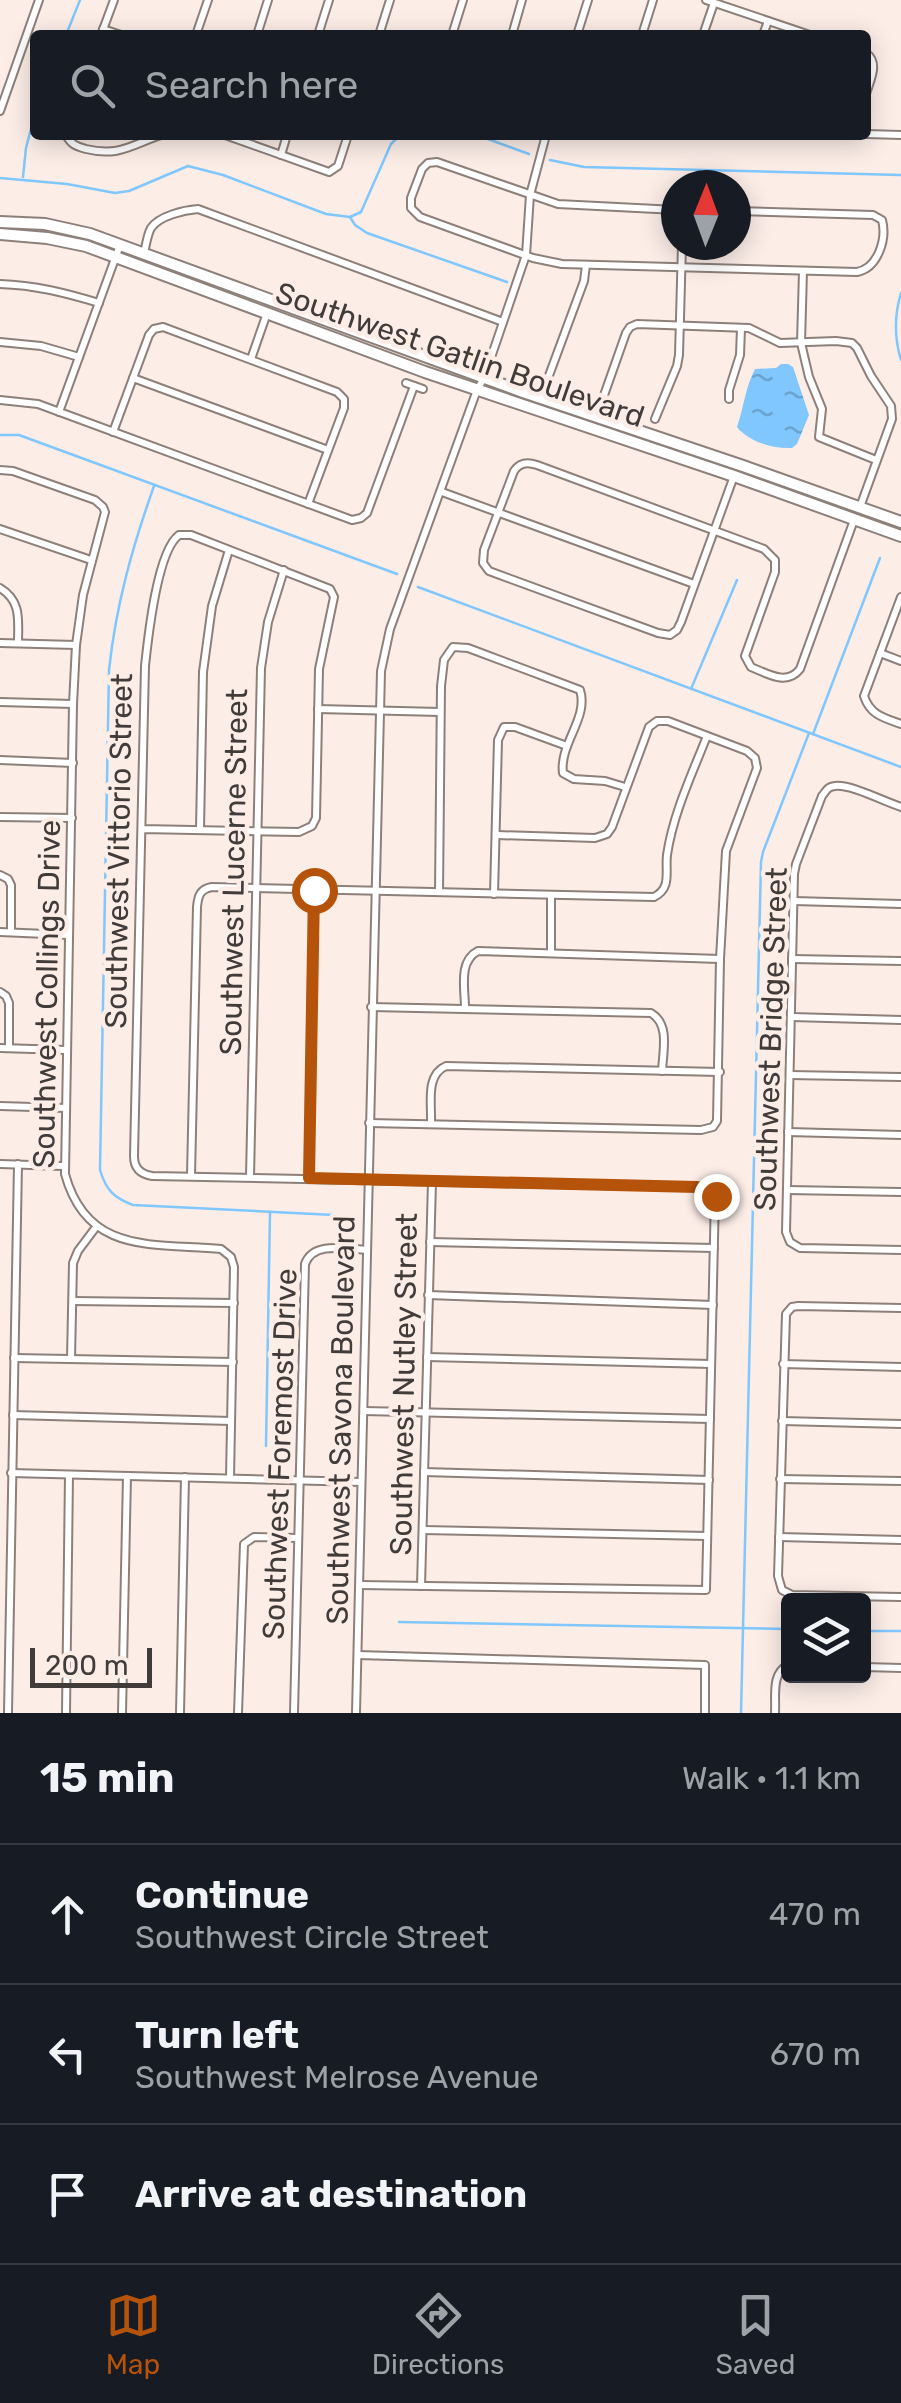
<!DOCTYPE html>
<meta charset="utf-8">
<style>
body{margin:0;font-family:Rubik,sans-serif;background:#20242c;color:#f1f3f6}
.controls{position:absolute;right:30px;bottom:30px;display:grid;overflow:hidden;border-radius:10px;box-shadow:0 5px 25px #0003}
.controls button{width:90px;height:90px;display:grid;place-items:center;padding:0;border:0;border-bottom:2px solid #363941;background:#171b24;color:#f1f3f6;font:50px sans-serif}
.compass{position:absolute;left:661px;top:170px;width:90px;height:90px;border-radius:50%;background:#171b24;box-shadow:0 5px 25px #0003;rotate:1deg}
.scale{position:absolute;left:30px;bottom:25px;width:122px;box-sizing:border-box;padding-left:10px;border:5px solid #413c39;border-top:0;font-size:28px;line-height:35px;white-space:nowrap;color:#413c39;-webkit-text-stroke:8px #fcede7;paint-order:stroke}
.stop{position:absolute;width:30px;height:30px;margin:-22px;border:8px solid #b45309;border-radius:50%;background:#fff}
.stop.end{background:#b45309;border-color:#fff;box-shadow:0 2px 10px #0008}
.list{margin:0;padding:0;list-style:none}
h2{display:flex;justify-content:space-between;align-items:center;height:130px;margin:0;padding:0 40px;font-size:42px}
h2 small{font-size:32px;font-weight:400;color:#9ea1a6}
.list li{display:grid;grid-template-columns:65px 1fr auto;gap:30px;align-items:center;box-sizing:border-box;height:140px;padding:0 40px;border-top:2px solid #363941}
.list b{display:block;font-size:38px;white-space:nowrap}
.list p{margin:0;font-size:32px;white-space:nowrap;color:#9ea1a6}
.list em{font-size:32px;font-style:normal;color:#9ea1a6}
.icon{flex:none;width:55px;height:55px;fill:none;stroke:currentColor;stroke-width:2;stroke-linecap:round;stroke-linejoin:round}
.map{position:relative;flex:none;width:901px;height:1713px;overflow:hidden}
.search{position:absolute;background:#171b24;box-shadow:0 5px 25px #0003;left:30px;right:30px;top:30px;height:110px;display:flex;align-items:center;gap:25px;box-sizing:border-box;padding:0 35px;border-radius:10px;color:#9ea1a6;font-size:38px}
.sheet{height:550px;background:#171b24}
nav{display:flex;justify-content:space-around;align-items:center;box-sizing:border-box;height:140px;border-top:2px solid #363941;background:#171b24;font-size:28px;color:#9ea1a6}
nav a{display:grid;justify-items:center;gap:5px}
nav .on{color:#b45309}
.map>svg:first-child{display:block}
.water{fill:url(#water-ripples)}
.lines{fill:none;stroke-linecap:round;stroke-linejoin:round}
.stream{stroke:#7fc7fe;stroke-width:2.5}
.minor-casing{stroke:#8d807a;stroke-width:10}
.major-casing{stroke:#8d807a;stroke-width:14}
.minor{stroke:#fff;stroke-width:6}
.major{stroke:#fff;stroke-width:10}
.route{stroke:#b45309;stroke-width:12}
.labels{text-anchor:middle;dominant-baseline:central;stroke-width:9;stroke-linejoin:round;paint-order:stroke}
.street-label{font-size:30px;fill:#413c39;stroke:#fcede7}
</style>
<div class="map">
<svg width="901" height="1713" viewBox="0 0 901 1713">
<defs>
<pattern id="water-ripples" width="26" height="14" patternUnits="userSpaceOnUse" patternTransform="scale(2.5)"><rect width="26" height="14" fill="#7fc7fe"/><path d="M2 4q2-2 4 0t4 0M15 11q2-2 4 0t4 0" fill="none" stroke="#6aa3cf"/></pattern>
</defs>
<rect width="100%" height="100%" fill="#fcede7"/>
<path class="water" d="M 781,364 L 788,364 L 793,367 L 809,415 L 797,444 L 792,448 C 773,449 749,442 737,427 C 744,407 745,388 755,369 L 776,368 Z"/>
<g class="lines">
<g class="stream">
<polyline points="66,35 80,0"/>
<polyline points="477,135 529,154"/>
<polyline points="550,160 584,167 901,175"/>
<polyline points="23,177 26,148 35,114"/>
<polyline points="0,178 67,184 115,193 129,191 188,166 223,175 326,214 350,217 361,212 391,144 400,135"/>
<polyline points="350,217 355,225 367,233 507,282"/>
<path d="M 901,293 C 894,316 894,337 901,360"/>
<polyline points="0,435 19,435 397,574"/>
<path d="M 154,486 C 132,548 116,605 109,670 L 100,1170 C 106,1190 114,1198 133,1205 L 354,1216"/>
<polyline points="418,587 901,767"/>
<polyline points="691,689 737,580"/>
<polyline points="813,734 880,558"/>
<polyline points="266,1446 270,1212"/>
<polyline points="399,1622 788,1629"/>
<polyline points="864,1631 901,1631"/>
<polyline points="741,1713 761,862 763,852 809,733"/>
</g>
<defs>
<g id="minor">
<polyline points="706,0 810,35"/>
<polyline points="103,29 121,35"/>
<polyline points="101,35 114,0"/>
<polyline points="196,35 208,0"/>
<polyline points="257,35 268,0"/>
<polyline points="318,35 329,0"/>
<polyline points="379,35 390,0"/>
<polyline points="452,35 463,0"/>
<polyline points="512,35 522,0"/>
<polyline points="577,35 588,0"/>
<polyline points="642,35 653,0"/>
<polyline points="703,35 714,3"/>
<polyline points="763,35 768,21"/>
<path d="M 866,53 C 880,63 870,80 866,94"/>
<polyline points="0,111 39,0"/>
<polyline points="866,134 901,135"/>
<path d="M 66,135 C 71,144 75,146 86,149 C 119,157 131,145 161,135"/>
<polyline points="225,135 329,172 338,166 348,135"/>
<polyline points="281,155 287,135"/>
<path d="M 676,210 L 558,204 L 437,162 L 428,163 L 422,169 L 411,198 L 411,208 L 420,217 L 533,258 L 562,264 L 857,272 C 878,268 887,239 882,220 L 873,215 L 736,211"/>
<path d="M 144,253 C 146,246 147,235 151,228 C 159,216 184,210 198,209 L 503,322"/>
<polyline points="803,271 801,343 809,377 822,409 819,437 876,460"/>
<path d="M 0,284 C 35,285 66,293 99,303"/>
<polyline points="0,342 41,346 79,357"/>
<polyline points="251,359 267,313"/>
<polyline points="133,378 328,450"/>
<polyline points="406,383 423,389"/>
<polyline points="541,397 584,281 586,265"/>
<polyline points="603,398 626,333 630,327 637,324 749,328 780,343 836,341 852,343 857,348 871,376 891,406 892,419 860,507"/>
<polyline points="729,399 729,390 740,355 741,328"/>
<polyline points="0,400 38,404 352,520 361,518 367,513 414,386"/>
<polyline points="59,412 120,245"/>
<polyline points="655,419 677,366 679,355 682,245"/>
<polyline points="113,432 149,335 154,329 163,327 337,392 344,399 344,408 308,504"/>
<path d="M 0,470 L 13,471 L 95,500 L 103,507 L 105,512 L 83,595 L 76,645 L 73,704 L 65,1174 C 87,1255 153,1243 221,1249 L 231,1257 L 234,1267 L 230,1478"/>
<path d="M 734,476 L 681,622 L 677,630 L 670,635 L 658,633 L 489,571 L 483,563 L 484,550 L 514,471 C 520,462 528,462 537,465 L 764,549 L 775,560 L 775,572 L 745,656 L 751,667 C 768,674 787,686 800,669 L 854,520"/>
<polyline points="442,492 694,584"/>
<polyline points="0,529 91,560"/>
<path d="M 0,588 C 22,601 18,621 18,643"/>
<path d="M 901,597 L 864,696 C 870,715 884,718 901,724"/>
<polyline points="0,643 76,645"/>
<polyline points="880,653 901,661"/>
<polyline points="0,702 73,704"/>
<polyline points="318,709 440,712"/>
<polyline points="0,760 73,763"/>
<path d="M 901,807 C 885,802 851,784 835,786 C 827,787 827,790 822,796 L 796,864 L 794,874 L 786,1232 L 790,1242 L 800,1248 L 901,1250"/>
<polyline points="0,817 72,818"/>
<path d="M 142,829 L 299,832 L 312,826 L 316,818 L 319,669 L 334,597 L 330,589 L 191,535 L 179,535 C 157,551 148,638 145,666 L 134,1156 C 134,1168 140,1174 152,1176 L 697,1187 L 711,1190 L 715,1196 L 706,1590 L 360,1585"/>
<polyline points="200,829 203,672 212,606 229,550"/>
<polyline points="0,875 8,879 11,885 11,932"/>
<path d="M 439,892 L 441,686 L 444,660 L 453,647 L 468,648 L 580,690 C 589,718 559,744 563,773 L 574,779 L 605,781 L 625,787"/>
<polyline points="494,894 498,740 504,727 515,727 567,746"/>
<polyline points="794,901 901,904"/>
<polyline points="0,932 69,935"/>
<polyline points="551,953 551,895"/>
<polyline points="792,959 901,961"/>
<polyline points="0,992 6,996 9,1003 9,1048"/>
<path d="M 371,1007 L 651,1013 C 670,1024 663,1051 662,1071"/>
<path d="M 465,1008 C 465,989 458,961 478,951 L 720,959"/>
<polyline points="791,1017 901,1020"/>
<polyline points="0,1048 66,1050"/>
<polyline points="790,1075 901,1077"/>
<polyline points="0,1106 66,1108"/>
<polyline points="369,1123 701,1130 713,1127 717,1121 720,959 726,851 757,768 755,758 747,751 668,721 657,721 649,727 612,827 607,834 595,838 497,835"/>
<path d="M 431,1124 C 432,1104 425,1075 446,1066 L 720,1072"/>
<polyline points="788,1132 901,1135"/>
<polyline points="0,1164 63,1166"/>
<path d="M 191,1176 L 197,907 C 198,896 200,889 212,887 L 654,897 C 672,888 665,872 667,855 C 673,814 692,774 707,736"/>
<polyline points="250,1177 261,668 268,622 284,570"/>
<polyline points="309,1179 314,890"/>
<polyline points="787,1190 901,1192"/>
<polyline points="430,1242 714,1248"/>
<polyline points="428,1295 713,1305"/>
<polyline points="73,1301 234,1303"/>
<polyline points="901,1308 798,1306 792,1307 786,1314 778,1576 782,1590 792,1595 901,1597"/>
<polyline points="427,1357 711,1364"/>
<polyline points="14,1358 233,1362"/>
<polyline points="71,1359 73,1263 78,1251 96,1227"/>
<polyline points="783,1364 901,1367"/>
<polyline points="364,1411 710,1419"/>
<polyline points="13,1415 231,1421"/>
<polyline points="782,1421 901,1424"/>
<polyline points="424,1472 709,1480"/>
<polyline points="11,1473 361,1482"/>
<polyline points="780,1479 901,1481"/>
<polyline points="423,1530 707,1536"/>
<polyline points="779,1537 901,1540"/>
<polyline points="421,1586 432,1182"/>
<polyline points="358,1655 705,1665 705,1713"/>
<polyline points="864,1667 901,1668"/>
<polyline points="8,1713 18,1164"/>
<polyline points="66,1713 69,1475"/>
<polyline points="122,1713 127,1476"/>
<polyline points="180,1713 185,1477"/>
<polyline points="238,1713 244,1544 254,1537 298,1538"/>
<path d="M 294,1713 L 305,1264 C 313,1241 346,1249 366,1250"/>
<polyline points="356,1713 381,671 390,629 477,390 484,378 526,255 530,195 546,135"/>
<path d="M 775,1713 C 776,1695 771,1674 788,1665"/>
</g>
<g id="major">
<polyline points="0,222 45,224 90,234 523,392 743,466 901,522"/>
<polyline points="0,234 47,238 86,246 425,372 734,476 901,536"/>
</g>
</defs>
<use href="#minor" class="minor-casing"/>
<use href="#major" class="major-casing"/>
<use href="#minor" class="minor"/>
<use href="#major" class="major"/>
</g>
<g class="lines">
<polyline class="route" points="314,890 309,1178 697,1187 711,1190 716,1196"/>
</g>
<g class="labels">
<g class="street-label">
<text transform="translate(460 355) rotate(19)">Southwest Gatlin Boulevard</text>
<text transform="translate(119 851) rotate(-89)">Southwest Vittorio Street</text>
<text transform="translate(234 872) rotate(-89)">Southwest Lucerne Street</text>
<text transform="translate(47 994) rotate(-89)">Southwest Collings Drive</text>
<text transform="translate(771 1039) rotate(-88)">Southwest Bridge Street</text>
<text transform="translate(404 1384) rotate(-89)">Southwest Nutley Street</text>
<text transform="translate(341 1420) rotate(-89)">Southwest Savona Boulevard</text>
<text transform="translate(280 1454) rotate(-88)">Southwest Foremost Drive</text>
</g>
</g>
</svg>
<div class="controls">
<button><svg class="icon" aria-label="layers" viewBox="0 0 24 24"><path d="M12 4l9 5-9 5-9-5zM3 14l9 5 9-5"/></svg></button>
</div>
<svg class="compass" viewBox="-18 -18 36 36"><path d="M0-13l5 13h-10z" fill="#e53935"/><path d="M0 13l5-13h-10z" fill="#9ea1a6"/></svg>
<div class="scale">200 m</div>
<div class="stop" style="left:314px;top:890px"></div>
<div class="stop end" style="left:716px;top:1196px"></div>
<div class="search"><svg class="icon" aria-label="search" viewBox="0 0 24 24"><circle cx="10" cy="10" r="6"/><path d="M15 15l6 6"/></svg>Search here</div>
</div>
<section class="sheet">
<h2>15 min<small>Walk · 1.1 km</small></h2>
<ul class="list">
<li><svg class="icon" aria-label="ahead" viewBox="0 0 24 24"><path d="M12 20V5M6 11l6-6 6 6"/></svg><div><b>Continue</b><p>Southwest Circle Street</p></div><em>470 m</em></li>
<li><svg class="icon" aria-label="left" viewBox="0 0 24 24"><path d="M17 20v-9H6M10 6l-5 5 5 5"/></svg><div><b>Turn left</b><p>Southwest Melrose Avenue</p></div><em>670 m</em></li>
<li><svg class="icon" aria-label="arrive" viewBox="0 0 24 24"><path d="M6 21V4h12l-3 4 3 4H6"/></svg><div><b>Arrive at destination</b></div></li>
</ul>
</section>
<nav>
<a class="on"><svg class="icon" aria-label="map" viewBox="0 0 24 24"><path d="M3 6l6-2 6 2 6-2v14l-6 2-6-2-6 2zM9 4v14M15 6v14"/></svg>Map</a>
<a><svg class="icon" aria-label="directions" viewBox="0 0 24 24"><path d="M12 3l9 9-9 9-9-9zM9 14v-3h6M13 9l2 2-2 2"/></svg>Directions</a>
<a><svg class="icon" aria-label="saved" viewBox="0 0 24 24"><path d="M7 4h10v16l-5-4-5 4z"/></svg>Saved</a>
</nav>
